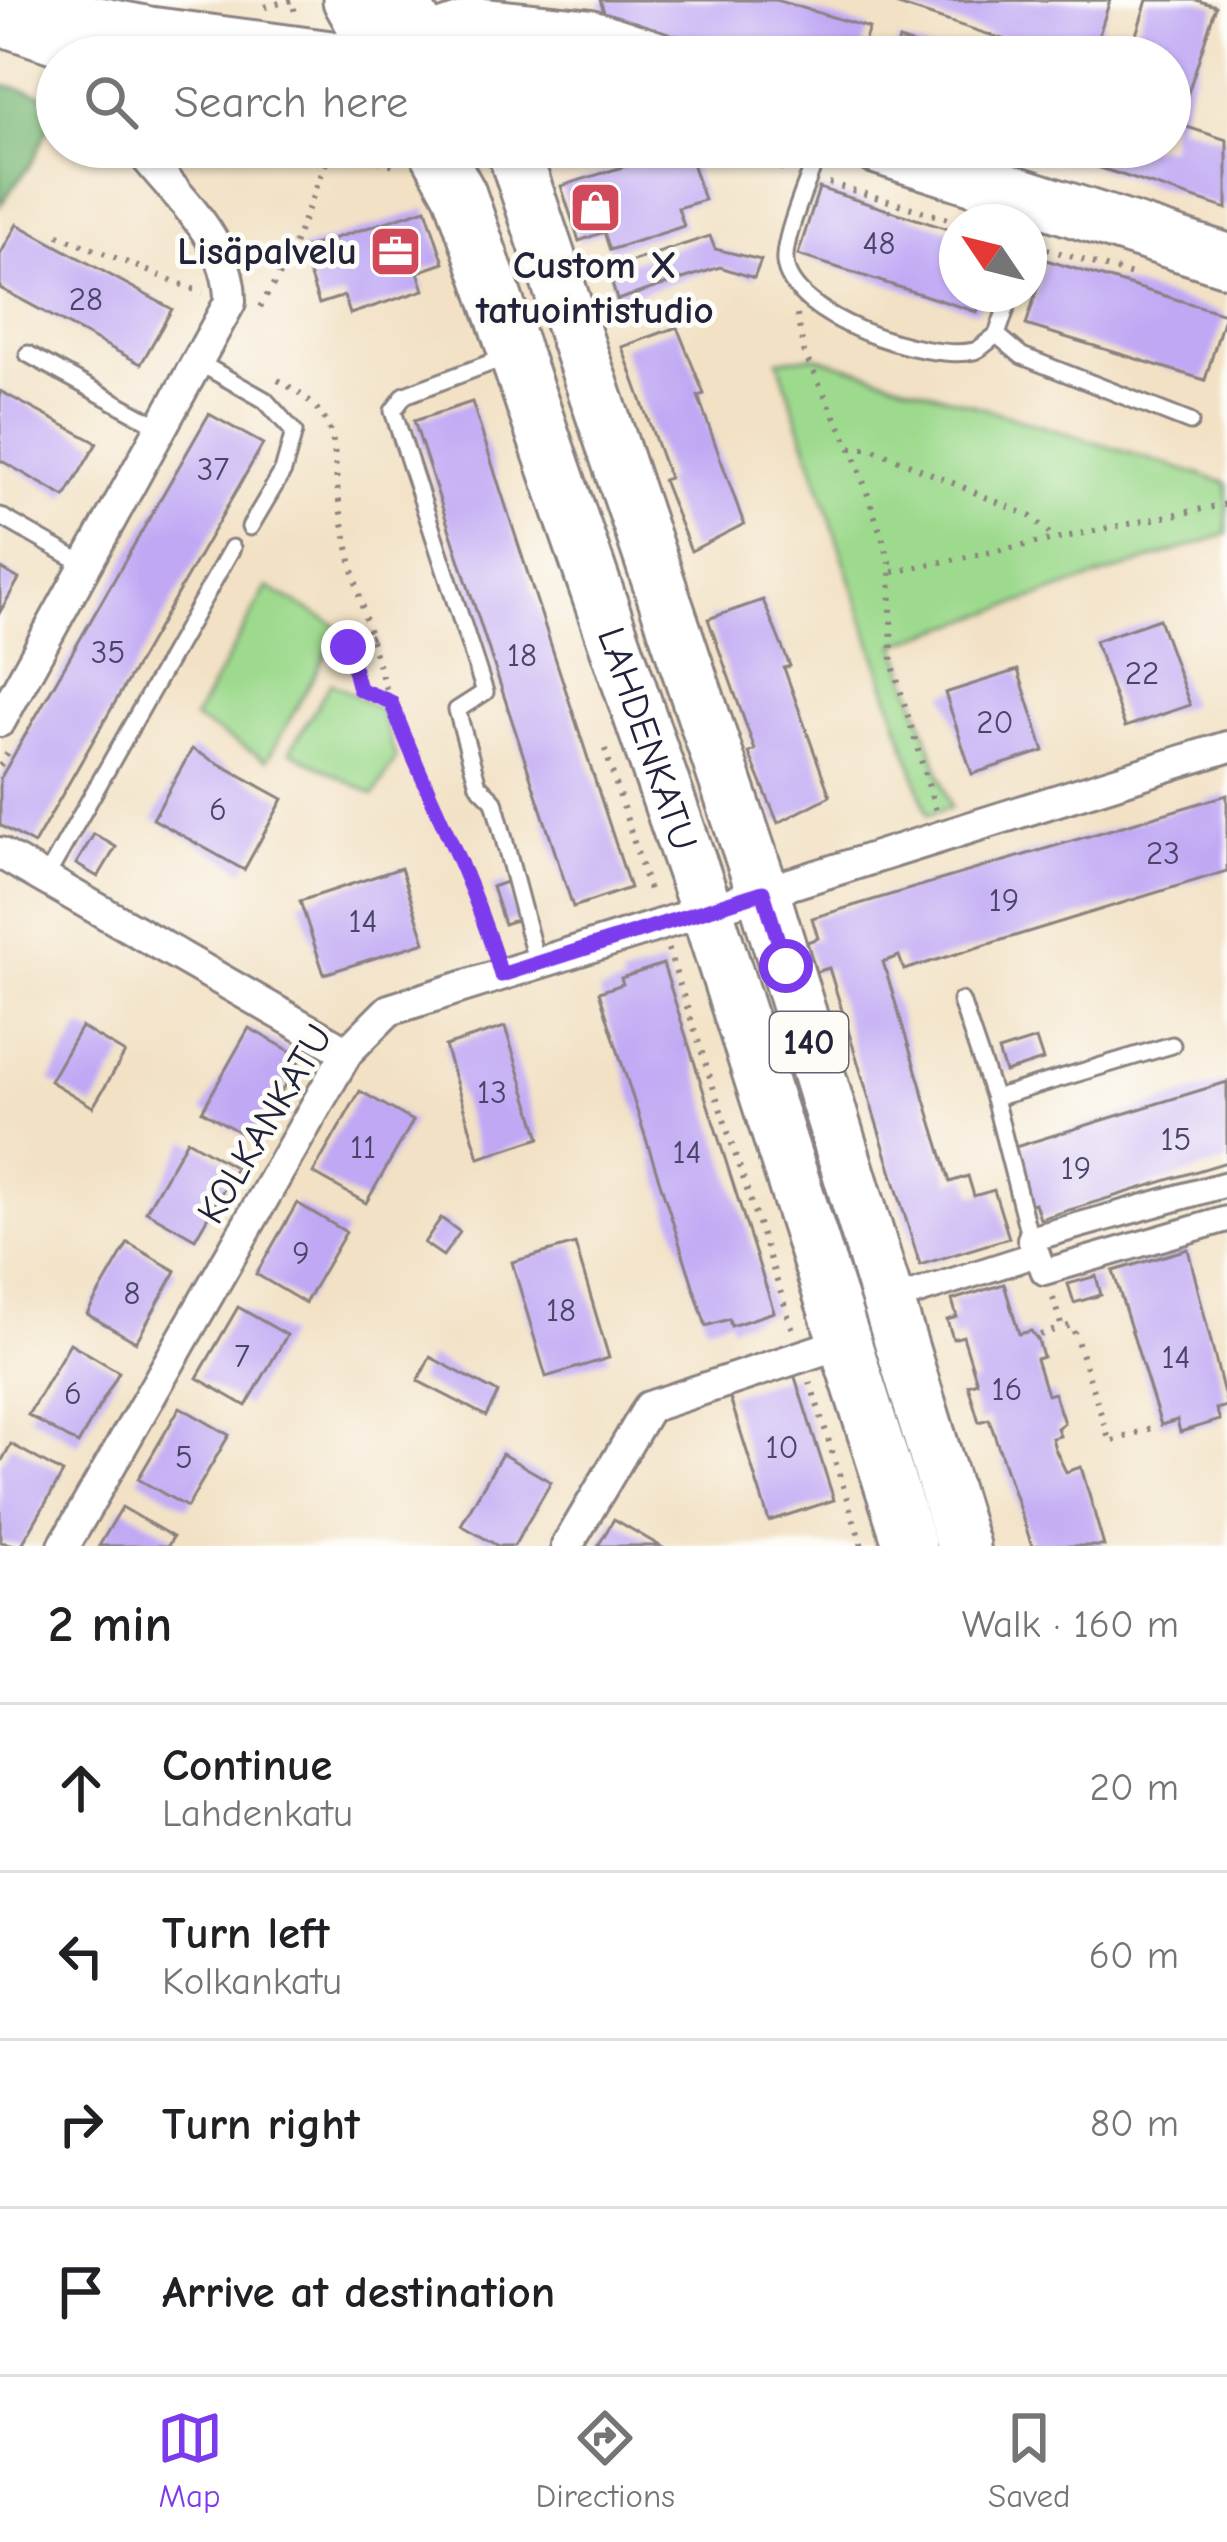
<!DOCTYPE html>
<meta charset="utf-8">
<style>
body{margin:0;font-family:"Comic Neue",sans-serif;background:#f2f2f2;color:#202124}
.compass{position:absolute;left:939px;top:204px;width:108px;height:108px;border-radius:50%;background:#fff;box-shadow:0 3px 9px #0004;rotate:305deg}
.stop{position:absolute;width:36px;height:36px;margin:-27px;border:9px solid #7c3aed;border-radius:50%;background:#fff}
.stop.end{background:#7c3aed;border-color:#fff;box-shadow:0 3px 12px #0008}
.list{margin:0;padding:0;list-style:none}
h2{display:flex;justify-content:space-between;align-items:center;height:156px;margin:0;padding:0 48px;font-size:51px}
h2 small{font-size:39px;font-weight:400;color:#757577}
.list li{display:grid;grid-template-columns:78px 1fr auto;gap:36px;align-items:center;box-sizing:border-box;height:168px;padding:0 48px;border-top:3px solid #e0e0e0}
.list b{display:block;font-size:45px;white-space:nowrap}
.list p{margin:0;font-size:39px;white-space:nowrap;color:#757577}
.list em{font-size:39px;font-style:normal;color:#757577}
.icon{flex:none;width:66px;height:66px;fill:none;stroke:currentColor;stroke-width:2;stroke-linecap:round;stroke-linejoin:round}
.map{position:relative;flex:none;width:1227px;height:1546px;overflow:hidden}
.search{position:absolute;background:#fff;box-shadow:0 3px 9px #0004;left:36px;right:36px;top:36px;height:132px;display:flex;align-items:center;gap:30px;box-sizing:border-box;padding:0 42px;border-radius:66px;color:#757577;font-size:45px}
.sheet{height:828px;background:#fff}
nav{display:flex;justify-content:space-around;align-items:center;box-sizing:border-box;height:168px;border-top:3px solid #e0e0e0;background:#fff;font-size:33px;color:#757577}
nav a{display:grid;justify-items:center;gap:6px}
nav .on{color:#7c3aed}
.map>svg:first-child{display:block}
.green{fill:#9eda8e;stroke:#607e64;stroke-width:3}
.forest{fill:#7eba79;stroke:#506e5a;stroke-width:3}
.building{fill:#c0a8f4}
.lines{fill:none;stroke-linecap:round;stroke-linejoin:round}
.service-casing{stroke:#8a8280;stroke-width:21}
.pedestrian-casing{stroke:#8a8280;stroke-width:30}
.minor-casing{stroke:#8a8280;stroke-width:36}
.tertiary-casing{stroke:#8a8280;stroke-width:45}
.primary-casing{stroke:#8a8280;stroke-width:57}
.path{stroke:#8a8280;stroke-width:6;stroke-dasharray:3 9;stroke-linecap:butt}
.service{stroke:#fff;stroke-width:15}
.pedestrian{stroke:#fff;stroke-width:24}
.minor{stroke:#fff;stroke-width:30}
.tertiary{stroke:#fff;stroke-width:39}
.primary{stroke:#fff;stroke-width:51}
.route{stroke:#7c3aed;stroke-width:15}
.labels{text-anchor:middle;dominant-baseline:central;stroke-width:10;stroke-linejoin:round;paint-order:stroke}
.number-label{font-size:33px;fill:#4a4469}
.shield{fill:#fdfcf7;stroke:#646373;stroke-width:3}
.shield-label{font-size:36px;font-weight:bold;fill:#22223b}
.poi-label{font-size:39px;font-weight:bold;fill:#22223b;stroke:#fdfcf7;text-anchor:end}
.street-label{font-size:39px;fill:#22223b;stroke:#fdfcf7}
</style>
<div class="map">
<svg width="1227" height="1546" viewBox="0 0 1227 1546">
<rect width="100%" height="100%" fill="#fdfcf7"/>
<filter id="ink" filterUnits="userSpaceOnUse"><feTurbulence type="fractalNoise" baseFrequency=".00833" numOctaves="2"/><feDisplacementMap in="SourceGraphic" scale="24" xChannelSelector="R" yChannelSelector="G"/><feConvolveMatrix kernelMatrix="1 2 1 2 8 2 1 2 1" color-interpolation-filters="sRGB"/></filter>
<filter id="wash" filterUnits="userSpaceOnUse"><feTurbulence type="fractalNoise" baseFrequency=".004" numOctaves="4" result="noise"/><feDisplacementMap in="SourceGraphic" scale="48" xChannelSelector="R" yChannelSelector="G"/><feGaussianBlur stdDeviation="2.7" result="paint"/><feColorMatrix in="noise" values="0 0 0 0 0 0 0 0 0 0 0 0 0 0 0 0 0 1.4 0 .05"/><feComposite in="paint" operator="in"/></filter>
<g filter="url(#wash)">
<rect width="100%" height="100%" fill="#f2e1c4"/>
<g class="green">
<polygon points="814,356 1227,483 1227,534 896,644 951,807 928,815 778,360"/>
<polygon points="267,587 341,628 267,760 194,719"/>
<polygon points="331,682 380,710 396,758 374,795 290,751"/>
</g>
<polygon class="forest" points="0,84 57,98 57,107 33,161 0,205"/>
<g id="blocks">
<g class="building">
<polygon points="600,0 776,0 869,28 859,57 751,57 605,15"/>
<polygon points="1110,0 1092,57 1058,57 886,1"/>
<polygon points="1147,0 1196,0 1216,6 1178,124 1227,140 1227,209 1094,166 1100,147 1170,147 1170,57 1129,57"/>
<polygon points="899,40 950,56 949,57 894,57"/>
<polygon points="687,147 704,200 678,208 684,226 610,250 604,232 579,241 561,186"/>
<polygon points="819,188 957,232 957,294 983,294 977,312 798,255"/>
<polygon points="426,209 444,263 418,272 424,290 350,314 344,296 319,304 301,249"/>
<polygon points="17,224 172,309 141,364 0,288 0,255"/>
<polygon points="710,236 715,249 761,260 754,278 720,267 617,300 608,269"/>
<polygon points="1046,260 1225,314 1205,380 1026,325"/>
<polygon points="677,327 704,394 698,396 744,524 691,551 663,480 669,478 622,347"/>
<polygon points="0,391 97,443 65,497 0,460"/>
<polygon points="472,402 630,888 573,907 414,421"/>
<polygon points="209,414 263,444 34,844 0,825 0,779"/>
<polygon points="0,568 19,579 0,612"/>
<polygon points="763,600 790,666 784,668 830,796 778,823 749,753 755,750 708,619"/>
<polygon points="1159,619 1190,705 1125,727 1095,641"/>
<polygon points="1018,670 1044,751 972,774 945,693"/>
<polygon points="192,749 283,799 244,870 153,819"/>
<polygon points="1227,795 1227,871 904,970 899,956 883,962 950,1182 968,1176 974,1196 994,1190 1009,1238 920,1265 829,968 816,972 807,942 818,938 812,918"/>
<polygon points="94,834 116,847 98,877 76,864"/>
<polygon points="401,868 425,942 324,974 300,901"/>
<polygon points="506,882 519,919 504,924 492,887"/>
<polygon points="663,964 774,1312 731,1326 729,1319 706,1326 599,992 623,984 621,978"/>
<polygon points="81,1027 125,1053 93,1107 50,1081"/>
<polygon points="505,1027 540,1138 479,1158 445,1046"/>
<polygon points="249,1028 301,1057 253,1140 202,1111"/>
<polygon points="1036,1039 1043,1060 1005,1072 998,1051"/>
<polygon points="1227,1082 1227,1162 1040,1219 1035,1203 1029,1204 1012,1148"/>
<polygon points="360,1091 413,1121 366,1203 313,1173"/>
<polygon points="187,1140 236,1168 195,1239 146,1211"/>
<polygon points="297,1203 346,1232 305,1303 256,1274"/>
<polygon points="441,1218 460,1232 443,1256 424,1243"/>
<polygon points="128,1243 176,1271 136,1342 87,1314"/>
<polygon points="575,1244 609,1358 546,1377 512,1262"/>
<polygon points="1188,1249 1227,1406 1216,1409 1220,1420 1180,1432 1177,1420 1161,1425 1113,1271"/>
<polygon points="1096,1276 1101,1295 1074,1303 1068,1284"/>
<polygon points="1004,1284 1019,1334 1031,1331 1038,1340 1043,1357 1036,1359 1047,1395 1054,1393 1064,1423 1057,1428 1060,1436 1052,1438 1055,1449 1066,1472 1081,1467 1104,1546 1032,1546 989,1419 979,1422 968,1385 977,1382 963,1336 953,1339 947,1320 957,1317 952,1300"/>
<polygon points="238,1307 287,1335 246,1406 197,1378"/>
<polygon points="70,1343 119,1372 78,1444 28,1415"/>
<polygon points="430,1357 498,1393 486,1416 418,1381"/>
<polygon points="794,1374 834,1500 769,1521 729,1395"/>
<polygon points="180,1407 229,1435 187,1507 138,1479"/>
<polygon points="11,1444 63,1473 21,1546 0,1542 0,1464"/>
<polygon points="502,1454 551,1482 514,1546 498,1546 461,1525"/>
<polygon points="122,1507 173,1537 168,1546 99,1546"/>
<polygon points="614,1519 660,1546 598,1546"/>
</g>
</g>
</g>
<g filter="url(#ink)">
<use href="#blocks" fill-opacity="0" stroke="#8a8280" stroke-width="3"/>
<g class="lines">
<defs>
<g id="service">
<path d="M 820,147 C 811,174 783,236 785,262 C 790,317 926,362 974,351 C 981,349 990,339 997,335"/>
<polyline points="1029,240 1039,210"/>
<polyline points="1011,294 997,335 1022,356 1190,422"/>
<polyline points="28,354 162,428"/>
<polyline points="509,356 405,395 393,411 485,692 457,710 478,785 494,801 537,964"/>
<polyline points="198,362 265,400 294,432 283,471 250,527"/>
<polyline points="0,516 86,565"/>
<polyline points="45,879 232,548"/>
<polyline points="961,1001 994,1098"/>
<polyline points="1030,1239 994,1098 1172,1045"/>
</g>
<g id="pedestrian">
<polyline points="1037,1254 1030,1239 1227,1184"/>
<polyline points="912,1294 1037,1254 1044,1272 1227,1219"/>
</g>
<g id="minor">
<polyline points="144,57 150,27"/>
<path d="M 0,721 L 230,302 C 231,239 174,195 138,147"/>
<polyline points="0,853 347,1052"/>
<polyline points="64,1546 347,1052 389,1010 1227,747"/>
<polyline points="567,1546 649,1407 845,1342"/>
</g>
<g id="tertiary">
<polyline points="10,0 150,27 377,57"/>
<polyline points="0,25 94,57"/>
</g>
<g id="primary">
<polyline points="349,0 381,57"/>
<polyline points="401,0 426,42 446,57"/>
<polyline points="383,57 480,24 588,35 655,57"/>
<path id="s1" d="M 434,147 L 460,194 L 707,911 L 910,1546"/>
<polyline points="512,147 763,892 963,1546"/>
<polyline points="875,147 1227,260"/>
</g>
</defs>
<use href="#service" class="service-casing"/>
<use href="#pedestrian" class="pedestrian-casing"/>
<use href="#minor" class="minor-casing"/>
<use href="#tertiary" class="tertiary-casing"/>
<use href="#primary" class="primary-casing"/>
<g class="path">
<polyline points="265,7 292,0 295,13"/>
<polyline points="694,51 714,57"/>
<polyline points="332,147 398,166"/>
<polyline points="712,147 788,170"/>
<polyline points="558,161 592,147"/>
<polyline points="829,183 958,222"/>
<polyline points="58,235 203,293"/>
<polyline points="1047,249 1132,275"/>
<polyline points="260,307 287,263 332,147"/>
<polyline points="797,315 804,353 855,457 890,561 892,662 936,811"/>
<path d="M 278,380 C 352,422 327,447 342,518 C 359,604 383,692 417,772 C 431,804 449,831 464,862 C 476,889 484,920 493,948"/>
<polyline points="851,448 871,448 1030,516 1055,539"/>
<polyline points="893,572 1227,504"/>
<polyline points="372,636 348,647 359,689 391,702"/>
<polyline points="605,749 651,897"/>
<polyline points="0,766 11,747"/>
<polyline points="668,949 793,1330"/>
<polyline points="1053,1298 1062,1328 1072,1325 1110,1442 1157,1426"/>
<polyline points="1040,1335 1062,1328"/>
<polyline points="810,1382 862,1546"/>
</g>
<use href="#service" class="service"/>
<use href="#pedestrian" class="pedestrian"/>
<use href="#minor" class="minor"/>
<use href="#tertiary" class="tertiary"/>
<use href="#primary" class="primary"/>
</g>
</g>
<g class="lines" filter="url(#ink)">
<path class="route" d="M 348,647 L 359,689 L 391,702 C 426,795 474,879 501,975 L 763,892 L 786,966"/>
</g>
<defs>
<symbol id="shop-square" viewBox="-11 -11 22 22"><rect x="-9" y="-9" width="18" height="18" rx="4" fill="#d1495b" stroke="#fdfcf7"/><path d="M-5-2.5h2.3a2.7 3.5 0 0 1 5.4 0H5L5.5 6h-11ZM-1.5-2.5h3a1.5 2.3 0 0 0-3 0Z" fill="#fff"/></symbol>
<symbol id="office-square" viewBox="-11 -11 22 22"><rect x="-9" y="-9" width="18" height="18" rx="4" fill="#d1495b" stroke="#fdfcf7"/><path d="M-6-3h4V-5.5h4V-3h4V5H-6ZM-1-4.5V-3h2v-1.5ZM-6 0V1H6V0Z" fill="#fff"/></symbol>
</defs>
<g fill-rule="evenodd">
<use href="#shop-square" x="566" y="178" width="59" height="59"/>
<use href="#office-square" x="366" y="222" width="59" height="59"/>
</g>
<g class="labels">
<g class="number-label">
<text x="879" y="243">48</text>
<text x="86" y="299">28</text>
<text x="213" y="469">37</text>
<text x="108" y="652">35</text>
<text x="522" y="655">18</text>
<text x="1142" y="673">22</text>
<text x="995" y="722">20</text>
<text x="218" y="809">6</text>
<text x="1163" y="853">23</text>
<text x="1004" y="900">19</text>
<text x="363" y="921">14</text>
<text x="492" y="1092">13</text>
<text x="1176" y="1139">15</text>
<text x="363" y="1147">11</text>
<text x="687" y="1152">14</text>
<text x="1076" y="1168">19</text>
<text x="301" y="1253">9</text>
<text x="132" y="1293">8</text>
<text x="561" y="1310">18</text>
<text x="242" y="1356">7</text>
<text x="1176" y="1357">14</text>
<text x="1007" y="1389">16</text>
<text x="73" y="1393">6</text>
<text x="782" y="1447">10</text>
<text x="184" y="1457">5</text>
</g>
<rect class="shield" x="770" y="1012" width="78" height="60" rx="9"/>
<g class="shield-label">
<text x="809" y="1042">140</text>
</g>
<g class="poi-label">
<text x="357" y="251">Lisäpalvelu</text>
<text x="595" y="265" text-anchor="middle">Custom X<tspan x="595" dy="45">tatuointistudio</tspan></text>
</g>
<g class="street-label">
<text stroke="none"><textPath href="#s1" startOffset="630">LAHDENKATU</textPath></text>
<text transform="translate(265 1124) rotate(-59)">KOLKANKATU</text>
</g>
</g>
</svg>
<svg class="compass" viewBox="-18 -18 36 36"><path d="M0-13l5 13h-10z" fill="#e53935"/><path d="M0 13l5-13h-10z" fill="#757577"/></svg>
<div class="stop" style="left:786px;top:966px"></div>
<div class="stop end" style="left:348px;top:647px"></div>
<div class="search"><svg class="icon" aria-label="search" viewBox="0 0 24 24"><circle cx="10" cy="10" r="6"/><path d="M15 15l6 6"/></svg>Search here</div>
</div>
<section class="sheet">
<h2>2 min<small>Walk · 160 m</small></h2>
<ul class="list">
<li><svg class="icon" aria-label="ahead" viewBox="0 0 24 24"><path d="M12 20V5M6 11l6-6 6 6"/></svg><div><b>Continue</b><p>Lahdenkatu</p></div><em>20 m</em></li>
<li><svg class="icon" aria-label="left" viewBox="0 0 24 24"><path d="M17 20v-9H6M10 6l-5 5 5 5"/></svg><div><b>Turn left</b><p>Kolkankatu</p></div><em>60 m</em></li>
<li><svg class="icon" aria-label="right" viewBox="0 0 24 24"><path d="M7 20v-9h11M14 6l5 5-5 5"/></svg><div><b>Turn right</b></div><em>80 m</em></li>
<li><svg class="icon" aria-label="arrive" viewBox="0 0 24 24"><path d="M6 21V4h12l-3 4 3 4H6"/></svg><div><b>Arrive at destination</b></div></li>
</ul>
</section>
<nav>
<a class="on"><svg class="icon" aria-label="map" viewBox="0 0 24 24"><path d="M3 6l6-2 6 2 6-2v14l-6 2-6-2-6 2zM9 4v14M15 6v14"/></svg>Map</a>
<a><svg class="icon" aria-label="directions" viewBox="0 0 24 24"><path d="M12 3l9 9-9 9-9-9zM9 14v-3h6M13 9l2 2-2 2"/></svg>Directions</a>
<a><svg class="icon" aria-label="saved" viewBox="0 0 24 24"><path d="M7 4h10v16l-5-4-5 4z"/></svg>Saved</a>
</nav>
